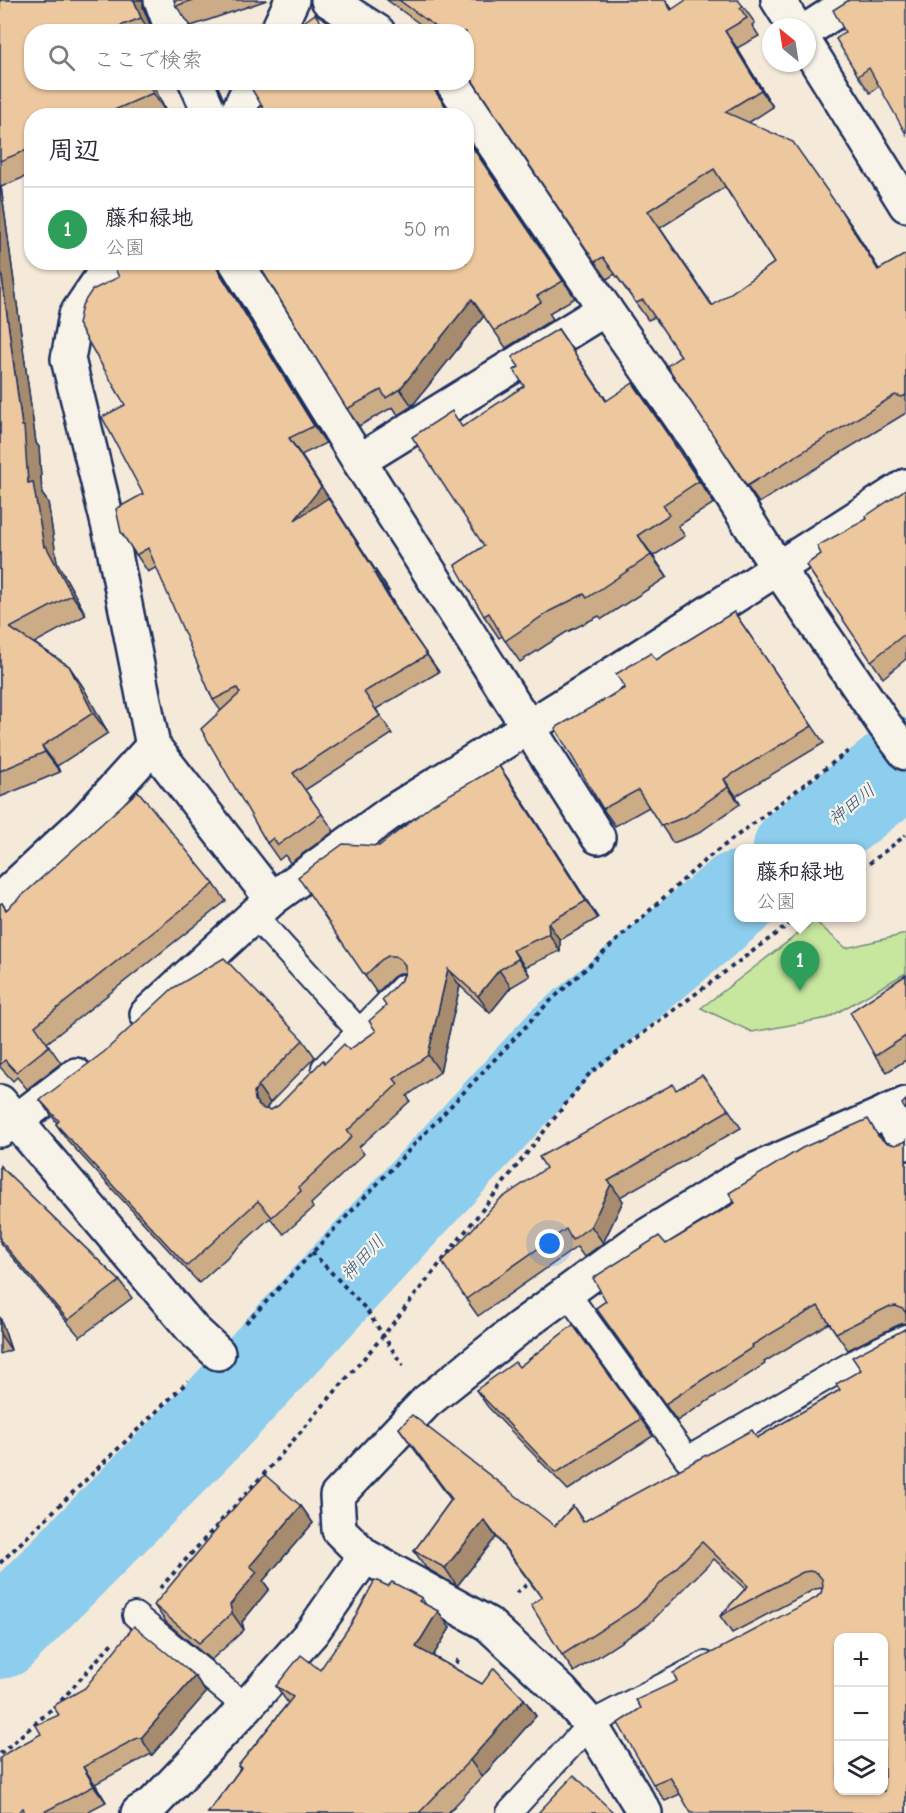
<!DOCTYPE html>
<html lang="ja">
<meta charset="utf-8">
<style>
body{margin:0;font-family:"Comic Neue","Klee One",sans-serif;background:#f7f7f7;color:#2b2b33}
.controls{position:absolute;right:18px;bottom:18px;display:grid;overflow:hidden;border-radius:12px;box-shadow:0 2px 4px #0004}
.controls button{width:54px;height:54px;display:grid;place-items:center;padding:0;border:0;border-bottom:2px solid #e1e1e2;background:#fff;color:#2b2b33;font:30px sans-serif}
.compass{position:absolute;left:762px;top:18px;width:54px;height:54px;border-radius:50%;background:#fff;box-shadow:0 2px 4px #0004;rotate:330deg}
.you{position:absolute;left:550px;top:1244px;width:21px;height:21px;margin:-15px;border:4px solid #fff;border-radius:50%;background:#1a73e8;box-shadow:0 0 0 9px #1a73e833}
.badge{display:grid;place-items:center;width:39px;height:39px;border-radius:50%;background:#db2777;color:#fff;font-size:20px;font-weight:700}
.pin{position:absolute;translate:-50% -50px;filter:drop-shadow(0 2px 3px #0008)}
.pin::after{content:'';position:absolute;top:32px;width:21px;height:18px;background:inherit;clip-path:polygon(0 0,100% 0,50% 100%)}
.popup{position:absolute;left:734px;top:844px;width:132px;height:78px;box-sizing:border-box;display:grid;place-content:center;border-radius:12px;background:#fff;filter:drop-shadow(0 2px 4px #0005);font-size:20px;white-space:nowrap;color:#7c7c81}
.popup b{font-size:22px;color:#2b2b33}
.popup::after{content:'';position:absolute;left:50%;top:100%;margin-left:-12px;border:12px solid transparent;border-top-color:#fff}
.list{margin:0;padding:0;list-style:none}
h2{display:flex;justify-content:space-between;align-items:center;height:78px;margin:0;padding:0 24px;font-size:26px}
h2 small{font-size:20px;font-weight:400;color:#7c7c81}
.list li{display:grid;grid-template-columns:39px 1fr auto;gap:18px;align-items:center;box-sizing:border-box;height:84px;padding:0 24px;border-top:2px solid #e1e1e2}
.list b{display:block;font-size:22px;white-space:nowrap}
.list p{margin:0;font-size:20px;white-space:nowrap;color:#7c7c81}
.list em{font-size:20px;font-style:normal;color:#7c7c81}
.icon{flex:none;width:33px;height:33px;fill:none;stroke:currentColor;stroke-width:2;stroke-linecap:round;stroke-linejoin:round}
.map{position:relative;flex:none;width:906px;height:1813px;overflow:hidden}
.search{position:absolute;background:#fff;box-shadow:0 2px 4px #0004;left:24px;top:24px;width:450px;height:66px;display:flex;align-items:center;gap:15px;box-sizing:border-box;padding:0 21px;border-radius:24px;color:#7c7c81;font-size:22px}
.panel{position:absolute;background:#fff;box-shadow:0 2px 4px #0004;left:24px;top:108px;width:450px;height:162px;border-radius:24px}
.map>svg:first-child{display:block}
.green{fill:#c7e79f;stroke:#718b7e;stroke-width:1.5}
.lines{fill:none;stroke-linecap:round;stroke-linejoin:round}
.river{stroke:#8dcdee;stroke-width:88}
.lane-casing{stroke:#1b2f5e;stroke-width:28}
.street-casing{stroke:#1b2f5e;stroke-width:38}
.path{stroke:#1b2f5e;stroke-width:4;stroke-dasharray:4.5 4.5;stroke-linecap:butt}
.lane{stroke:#f7f3e8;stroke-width:24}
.street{stroke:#f7f3e8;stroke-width:33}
.wall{fill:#ccab87;stroke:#1b2f5e;stroke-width:1.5;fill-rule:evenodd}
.shaded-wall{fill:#a68b6e;stroke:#1b2f5e;stroke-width:1.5}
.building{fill:#edc79d;stroke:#1b2f5e;stroke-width:1.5;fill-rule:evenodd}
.labels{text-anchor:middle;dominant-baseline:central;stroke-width:4.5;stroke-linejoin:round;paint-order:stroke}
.water-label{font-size:18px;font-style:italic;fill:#385682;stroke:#f7f3e8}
</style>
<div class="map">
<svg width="906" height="1813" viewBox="0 0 906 1813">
<rect width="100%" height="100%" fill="#f5ead9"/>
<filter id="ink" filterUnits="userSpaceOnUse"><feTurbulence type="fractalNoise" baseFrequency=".0167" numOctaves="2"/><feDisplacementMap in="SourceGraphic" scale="12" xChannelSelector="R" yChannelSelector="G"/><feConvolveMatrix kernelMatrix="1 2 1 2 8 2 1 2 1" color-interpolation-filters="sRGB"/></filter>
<g filter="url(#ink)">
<polygon class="green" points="815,921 846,948 906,934 906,973 828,1018 752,1032 701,1008"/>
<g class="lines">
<g class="river">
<polyline points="797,848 906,762"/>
<polyline points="0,1635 208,1425 563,1041 738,895"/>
</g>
<defs>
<g id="lane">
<polyline points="254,915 360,1032"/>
<polyline points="324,1068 403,987"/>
<path d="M 567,1293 L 687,1459 C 760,1420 831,1370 906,1337"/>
<polyline points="135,1615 246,1707"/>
<polyline points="509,1813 590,1724 705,1664"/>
</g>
<g id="street">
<polyline points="161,0 173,32"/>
<polyline points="328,0 378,32"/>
<polyline points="778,0 795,27"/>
<polyline points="807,30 853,0"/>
<polyline points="277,32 292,0"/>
<polyline points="807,46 906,205"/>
<polyline points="196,82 211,116"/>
<polyline points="452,82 605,309 696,440 777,567 884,724 906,753"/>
<polyline points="236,116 252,82"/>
<polyline points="112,262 76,315 68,359 113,544 153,746 272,899"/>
<polyline points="236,262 359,461 598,837"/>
<polyline points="359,461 605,309"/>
<polyline points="0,900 85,821 153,746"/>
<polyline points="147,1014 272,899 390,813 591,688 906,486"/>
<polyline points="0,1102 193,1330 218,1353"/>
<polyline points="887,1112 906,1143"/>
<polyline points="0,1130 16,1121 76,1075"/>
<polyline points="138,1813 153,1804 246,1707 313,1631 365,1556"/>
<polyline points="645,1813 590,1724 562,1692 488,1624 365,1556 339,1530 337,1496 426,1402 520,1327 635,1243 744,1175 906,1104"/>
</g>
</defs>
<use href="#lane" class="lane-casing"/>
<use href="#street" class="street-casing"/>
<g class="path">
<polyline points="862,869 906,835"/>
<polyline points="312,1252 366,1309 403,1366"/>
<polyline points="246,1323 546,1005 705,860 851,749"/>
<polyline points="0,1563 188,1381"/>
<polyline points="160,1588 272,1465 383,1336 590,1073 797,918"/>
<polyline points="516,1593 534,1579"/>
<polyline points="451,1671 460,1657"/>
<polyline points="0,1754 60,1702 112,1643"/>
</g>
<use href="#lane" class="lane"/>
<use href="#street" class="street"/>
</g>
<g class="wall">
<polygon points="0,0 143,0 143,7 153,32 32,32 152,82 167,114 163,116 32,116 32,174 1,187 36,443 39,447 42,494 48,502 57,562 86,615 34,643 69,666 83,687 108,733 57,766 60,772 0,797"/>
<polygon points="174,0 267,0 191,26 176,6"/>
<path d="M 387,0 L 666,0 L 672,9 L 743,6 L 755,23 L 752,25 L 759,36 L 737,48 L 773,107 L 748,123 L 852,226 L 879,270 L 906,254 L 906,413 L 759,503 L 747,486 L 681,356 L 655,317 L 648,320 L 615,274 L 607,279 L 595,262 L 466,32 L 431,32 ZM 725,187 L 774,263 L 713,306 L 660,228 Z"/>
<polygon points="849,0 879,86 870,93 858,76 845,32"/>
<polygon points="466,137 575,298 549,313 553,319 506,348 484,316 412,406 398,415 393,407 359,426 347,409"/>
<polygon points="125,262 217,262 220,272 326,443 301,455 389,591 386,590 409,629 439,672 376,709 392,734 305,790 334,831 290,863 285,855 279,860 267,843 221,711 213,700 157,567 148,572 121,532 143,494 125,405 119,277"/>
<polygon points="558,329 607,401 648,404 714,503 678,526 685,536 653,556 667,577 602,619 599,616 565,633 520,662 502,636 499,638 484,616 484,546 524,386 519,367"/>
<polygon points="906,489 906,659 883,678 806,565 821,554"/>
<polygon points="734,612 824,743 736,796 740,804 697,834 673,843 649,807 615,826 603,809 625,688 656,660"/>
<polygon points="511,783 598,918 560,940 560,951 525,967 530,976 511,987 490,1013 460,986 440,1072 407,1096 410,1101 359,1147 364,1154 311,1204 313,1208 284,1234 270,1218 199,1283 68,1141 56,1124 57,1123 40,1100 303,1040 315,1057 270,1103 266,1110 271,1110 278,1106 325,1063 349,1050 376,1031 386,1006 405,973 400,973 393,977 377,993 365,976 379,846"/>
<polygon points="214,884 226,901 47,1043 61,1063 27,1089 17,1077 13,1081 0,1067 0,904 2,903 6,909"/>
<polygon points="906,975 906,1060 887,1072 875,1056"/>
<polygon points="676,1090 729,1110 741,1128 620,1197 623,1201 603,1243 584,1257 577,1247 478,1316 466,1299"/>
<polygon points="882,1139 885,1142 895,1145 904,1142 906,1140 906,1323 900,1324 848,1350 829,1323 764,1362 765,1364 677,1421 596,1308 606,1301 666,1244"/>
<polygon points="0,1166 120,1281 132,1298 80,1337 0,1243"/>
<polygon points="0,1317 11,1350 0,1354"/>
<polygon points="573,1325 653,1436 568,1490 488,1407 476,1390 519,1367"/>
<polygon points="905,1329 906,1813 680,1794 665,1801 653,1784 641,1708 677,1681 816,1598 821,1593 823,1588 815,1589 732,1633 720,1616 745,1589 714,1559 649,1624 574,1672 562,1655 541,1597 496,1537 457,1586 426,1568 414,1551 451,1500 399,1428 555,1526 573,1506 584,1522 757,1438 840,1390"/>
<polygon points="301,1506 313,1523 263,1581 269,1589 242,1622 244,1630 211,1660 166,1622 154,1605"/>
<polygon points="388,1586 422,1598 426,1605 438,1611 450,1628 433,1656 482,1684 524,1699 536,1716 482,1777 448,1813 208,1813 240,1769 238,1766 288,1703 276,1686 320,1670"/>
<polygon points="195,1676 206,1693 152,1755 149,1755 95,1784 106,1802 85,1813 0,1813 41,1734 59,1715"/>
</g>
<g class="shaded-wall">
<polygon points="134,0 143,0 143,7 153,32 150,32 141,18"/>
<polygon points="725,31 737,48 773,107 761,90"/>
<polygon points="148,82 152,82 167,114 153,93"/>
<polygon points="429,82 434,82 436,92"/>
<polygon points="0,185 1,187 36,443 39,447 42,494 48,502 57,562 86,615 72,595 44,547 28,483 22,426 0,263"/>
<polygon points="840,209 852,226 890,287 878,270"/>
<polygon points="213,262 217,262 220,272 326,443 314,426"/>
<polygon points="472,299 484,316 412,406 400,389"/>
<polygon points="558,329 573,351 621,423 606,401"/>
<polygon points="633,383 648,404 714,503 699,481"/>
<polygon points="289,438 301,455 389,591 377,574 295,520"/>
<polygon points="638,535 653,556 667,577 651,555"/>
<polygon points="374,573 386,590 409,629 439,672 397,612"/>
<polygon points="69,666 83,687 108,733 93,713"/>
<polygon points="42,746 57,766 60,772 45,752"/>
<polygon points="499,766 511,783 598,918 586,901"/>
<polygon points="724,779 736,796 740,804 728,787"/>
<polygon points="548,923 560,940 560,951 549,934"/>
<polygon points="513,950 525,967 530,976 518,959"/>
<polygon points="448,969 460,986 440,1072 428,1055"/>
<polygon points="499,970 511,987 490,1013 478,996"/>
<polygon points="258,1086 270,1103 266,1109 267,1117 255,1100 254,1092"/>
<polygon points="611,1184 623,1201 603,1243 591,1226"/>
<polygon points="0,1317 11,1350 0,1334"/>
<polygon points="301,1506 313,1523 263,1581 269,1589 242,1622 244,1630 232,1613 230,1605 250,1566"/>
<polygon points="484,1520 496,1537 457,1586 445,1568"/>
<polygon points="438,1611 450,1628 428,1664 416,1647"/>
<polygon points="195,1676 206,1693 152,1755 141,1738"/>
<polygon points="524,1699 536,1716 482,1777 470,1760"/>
<polygon points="83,1767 95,1784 106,1802 94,1786"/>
</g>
<g class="building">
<polygon points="0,0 134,0 141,18 120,26 123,32 32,32 32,82 148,82 153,93 101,116 32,116 32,148 0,161"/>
<polygon points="174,0 193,0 176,6"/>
<path d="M 399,0 L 665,0 L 671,10 L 686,0 L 738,0 L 743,6 L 740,8 L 747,18 L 725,31 L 761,90 L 725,112 L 793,142 L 840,209 L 878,270 L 906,254 L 906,395 L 902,397 L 895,395 L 747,486 L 667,366 L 681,356 L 643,300 L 636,303 L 603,257 L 595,262 L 466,71 L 466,32 L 438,32 L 440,30 ZM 714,169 L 774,263 L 712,306 L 648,211 Z"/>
<polygon points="849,0 906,0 906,134 869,68 858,76 836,39 845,32 833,10"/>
<polygon points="315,14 328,32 290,32"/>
<polygon points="254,82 366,82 367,84 368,82 429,82 452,116 268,116 251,88"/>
<polygon points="466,138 563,281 537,296 541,302 494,331 472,299 400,389 386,398 381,390 347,409 257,262 466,262"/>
<polygon points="125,262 213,262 314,426 289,438 321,487 295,520 328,498 377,574 374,573 397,612 427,655 364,692 380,716 293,773 322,814 278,845 273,838 267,843 201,729 240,693 237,688 213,700 148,548 136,555 121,532 116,509 143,494 102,417 125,405 78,324 82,305 92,290 119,277 115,269"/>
<polygon points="0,263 22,426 24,426 28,483 33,482 44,547 46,546 72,595 10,628 69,666 93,713 42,746 45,752 0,771"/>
<polygon points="558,329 606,401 633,383 699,481 663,505 669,515 638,535 651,555 587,598 584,594 550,611 505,641 489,613 484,616 455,565 484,546 412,437 452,411 462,427 524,386 514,370 519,367 512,357"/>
<polygon points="906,489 906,633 871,661 806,565 821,554 817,546 867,519 866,516"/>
<polygon points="734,612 812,726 724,779 728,787 685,817 661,826 638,790 603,809 555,728 625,688 616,674 651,653 656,660"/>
<polygon points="499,766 586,901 548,923 549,934 513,950 518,959 499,970 478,996 448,969 428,1055 394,1079 398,1084 347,1131 352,1137 299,1187 301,1191 272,1217 258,1201 187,1266 56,1124 59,1121 40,1100 104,1052 173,988 224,958 303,1040 258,1086 254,1092 255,1100 259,1106 264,1109 271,1110 278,1106 323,1060 325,1063 344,1044 349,1050 376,1031 369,1021 386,1006 382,1000 402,979 405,973 405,965 400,959 395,956 388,956 381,960 365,976 298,877 343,844 379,846 433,804"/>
<polygon points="138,791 214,884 35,1026 49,1046 16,1072 5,1060 1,1064 0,1063 0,904 2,903 6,910"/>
<polygon points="906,975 906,1036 875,1056 850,1012"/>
<polygon points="702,1075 729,1110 608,1181 611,1184 591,1226 572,1240 566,1229 466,1299 442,1262 499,1200 546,1168 539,1157 673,1084 676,1090"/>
<polygon points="906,1100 906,1111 902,1104"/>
<polygon points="868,1119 878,1136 885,1142 895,1145 904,1142 906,1140 906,1313 903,1309 896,1306 888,1307 836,1333 818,1306 752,1345 753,1347 665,1404 596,1308 606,1301 593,1278 659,1236 666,1244 735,1203 729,1193 802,1148"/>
<polygon points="0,1166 120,1281 68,1320 0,1240"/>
<polygon points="573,1325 641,1419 556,1473 476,1390 515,1362 519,1367"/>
<path d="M 906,1327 L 906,1813 L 691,1813 L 670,1777 L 653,1784 L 618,1723 L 641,1708 L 636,1700 L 677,1681 L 673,1673 L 816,1598 L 821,1593 L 823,1586 L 822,1579 L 817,1573 L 810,1571 L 803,1572 L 720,1616 L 748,1586 L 702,1542 L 637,1607 L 562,1655 L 531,1605 L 542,1597 L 484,1520 L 445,1568 L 414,1551 L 452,1499 L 399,1428 L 412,1415 L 555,1526 L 573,1506 L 583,1522 L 752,1430 L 757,1438 L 840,1390 L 836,1384 L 861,1370 L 852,1357 L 905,1329 ZM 838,1638 L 884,1638 L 884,1791 L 838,1791 Z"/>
<polygon points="265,1475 301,1506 250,1566 257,1572 230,1605 232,1613 199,1643 154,1605 218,1528 216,1527"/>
<polygon points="375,1580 388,1586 392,1582 422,1598 419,1601 438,1611 416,1647 482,1684 494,1668 524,1699 470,1760 419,1813 208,1813 241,1768 238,1766 293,1697 276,1686 301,1655 320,1670 351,1624"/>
<polygon points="134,1626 195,1676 141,1738 137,1738 83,1767 94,1786 42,1813 25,1813 23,1808 17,1813 0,1813 0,1758 8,1752 41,1734 36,1725 59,1715 53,1706 85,1688"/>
<polygon points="574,1775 613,1812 612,1813 538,1813"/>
</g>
</g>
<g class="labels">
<g class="water-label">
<text transform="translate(852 805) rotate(-39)">神田川</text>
<text transform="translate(363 1258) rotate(-47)">神田川</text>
</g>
</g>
</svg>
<div class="controls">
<button>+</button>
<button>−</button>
<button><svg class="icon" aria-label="layers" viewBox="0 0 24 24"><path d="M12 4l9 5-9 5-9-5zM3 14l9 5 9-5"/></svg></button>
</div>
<svg class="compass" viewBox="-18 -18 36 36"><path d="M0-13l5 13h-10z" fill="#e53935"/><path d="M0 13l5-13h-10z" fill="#7c7c81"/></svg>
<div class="you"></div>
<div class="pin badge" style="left:800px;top:991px;background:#2e9e5b">1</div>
<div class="popup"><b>藤和緑地</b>公園</div>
<div class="search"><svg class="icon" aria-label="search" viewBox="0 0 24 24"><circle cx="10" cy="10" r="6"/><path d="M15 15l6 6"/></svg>ここで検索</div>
<section class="panel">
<h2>周辺<small></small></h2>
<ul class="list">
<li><span class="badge" style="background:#2e9e5b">1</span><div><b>藤和緑地</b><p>公園</p></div><em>50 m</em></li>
</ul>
</section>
</div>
